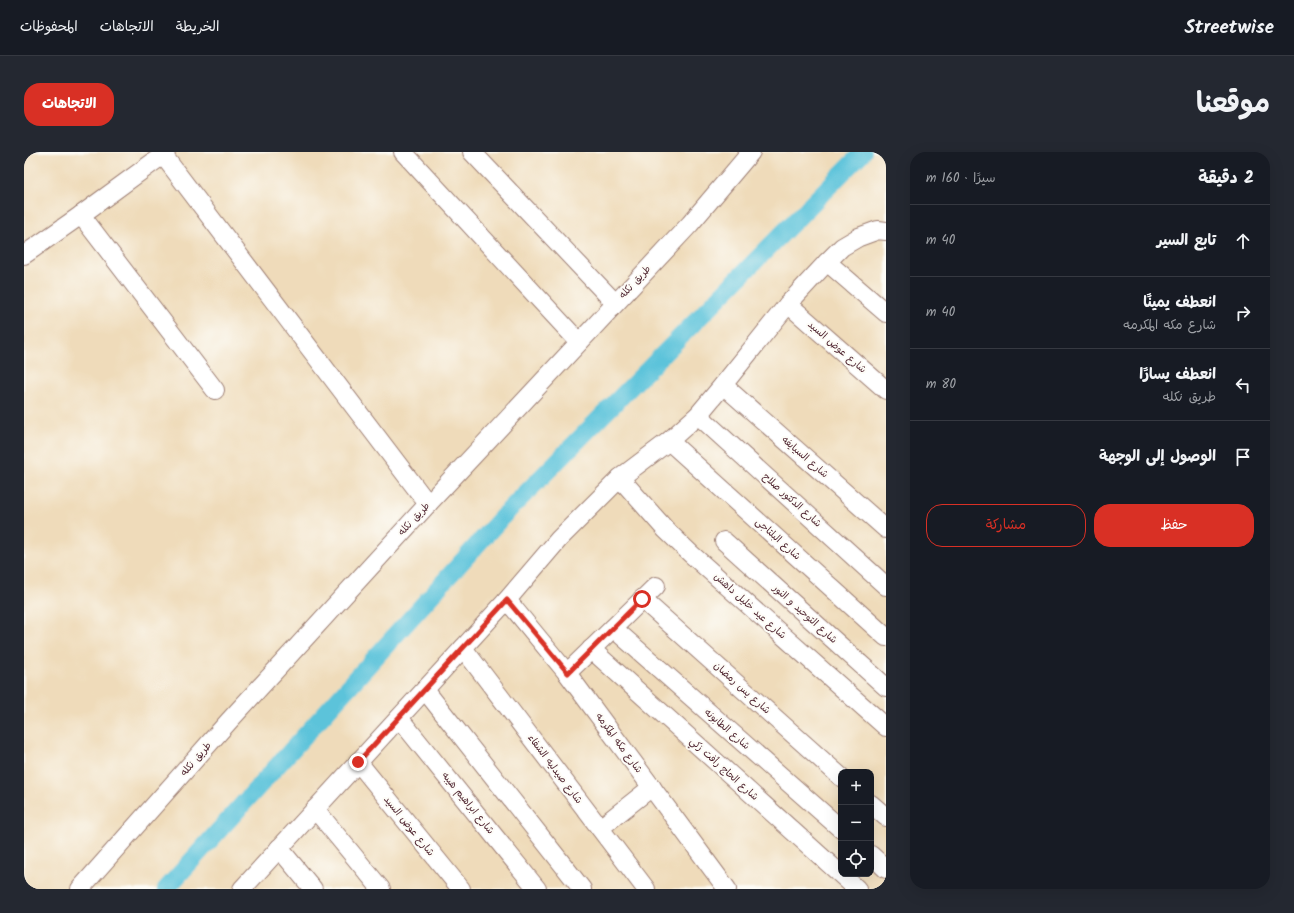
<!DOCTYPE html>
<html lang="ar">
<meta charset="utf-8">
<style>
body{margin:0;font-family:Kalam,"Playpen Sans Arabic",sans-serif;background:#242831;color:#f1f3f6;direction:rtl}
.controls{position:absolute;right:12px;bottom:12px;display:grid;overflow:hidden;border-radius:8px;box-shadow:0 4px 16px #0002}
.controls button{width:36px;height:36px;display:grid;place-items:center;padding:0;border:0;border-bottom:1px solid #363941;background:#171b24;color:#f1f3f6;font:20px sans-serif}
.stop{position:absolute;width:12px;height:12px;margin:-9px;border:3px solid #d93025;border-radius:50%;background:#fff}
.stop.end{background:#d93025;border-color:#fff;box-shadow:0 1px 4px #0008}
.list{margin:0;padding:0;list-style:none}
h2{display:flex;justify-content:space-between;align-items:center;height:52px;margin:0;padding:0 16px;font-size:17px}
h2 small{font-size:13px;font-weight:400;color:#9ea1a6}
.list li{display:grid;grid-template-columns:26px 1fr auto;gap:12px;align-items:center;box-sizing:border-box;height:72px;padding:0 16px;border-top:1px solid #363941}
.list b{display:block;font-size:15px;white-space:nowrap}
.list p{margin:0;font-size:13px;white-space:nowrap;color:#9ea1a6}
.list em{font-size:13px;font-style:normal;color:#9ea1a6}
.actions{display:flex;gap:8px;padding:12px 16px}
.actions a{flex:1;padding:9px 0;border:1px solid #d93025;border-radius:16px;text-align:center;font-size:14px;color:#d93025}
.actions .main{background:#d93025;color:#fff}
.icon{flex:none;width:22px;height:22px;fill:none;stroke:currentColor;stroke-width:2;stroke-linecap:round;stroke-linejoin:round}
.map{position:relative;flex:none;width:862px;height:737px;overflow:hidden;direction:ltr;border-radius:16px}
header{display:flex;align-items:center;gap:24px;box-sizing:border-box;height:56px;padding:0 20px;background:#171b24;border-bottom:1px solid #363941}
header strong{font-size:19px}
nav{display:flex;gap:22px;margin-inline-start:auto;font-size:14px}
.intro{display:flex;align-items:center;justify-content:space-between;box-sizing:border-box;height:96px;padding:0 24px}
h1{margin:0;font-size:28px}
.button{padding:10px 18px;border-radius:16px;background:#d93025;color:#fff;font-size:14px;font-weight:700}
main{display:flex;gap:24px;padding:0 24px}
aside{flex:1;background:#171b24;border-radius:16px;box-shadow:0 4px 16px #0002}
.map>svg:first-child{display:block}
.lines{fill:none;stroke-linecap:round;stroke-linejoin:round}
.canal{stroke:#5cc3da;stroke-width:18}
.street-casing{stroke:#9c7d72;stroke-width:20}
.street{stroke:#fff;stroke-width:18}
.route{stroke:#d93025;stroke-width:5}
.labels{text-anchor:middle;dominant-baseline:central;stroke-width:4;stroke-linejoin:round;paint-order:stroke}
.street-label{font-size:10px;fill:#4a1f2b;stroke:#fdfcf7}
</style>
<header>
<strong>Streetwise</strong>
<nav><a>الخريطة</a><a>الاتجاهات</a><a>المحفوظات</a></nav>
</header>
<div class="intro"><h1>موقعنا</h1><a class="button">الاتجاهات</a></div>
<main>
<aside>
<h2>2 دقيقة<small>سيرًا · 160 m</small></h2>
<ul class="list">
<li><svg class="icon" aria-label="ahead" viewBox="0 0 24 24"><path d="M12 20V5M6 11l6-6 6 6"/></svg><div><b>تابع السير</b></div><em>40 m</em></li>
<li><svg class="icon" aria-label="right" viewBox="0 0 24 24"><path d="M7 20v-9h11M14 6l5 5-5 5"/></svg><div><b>انعطف يمينًا</b><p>شارع مكه المكرمه</p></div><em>40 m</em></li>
<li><svg class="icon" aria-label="left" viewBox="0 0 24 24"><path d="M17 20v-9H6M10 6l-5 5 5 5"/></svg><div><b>انعطف يسارًا</b><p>طريق نكله</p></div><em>80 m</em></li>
<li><svg class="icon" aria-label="arrive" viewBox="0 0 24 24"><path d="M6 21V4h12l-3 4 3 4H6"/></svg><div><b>الوصول إلى الوجهة</b></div></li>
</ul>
<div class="actions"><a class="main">حفظ</a><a>مشاركة</a></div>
</aside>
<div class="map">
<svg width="862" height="737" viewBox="0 0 862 737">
<rect width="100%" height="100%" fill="#fdfcf7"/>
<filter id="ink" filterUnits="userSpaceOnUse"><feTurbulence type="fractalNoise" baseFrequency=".025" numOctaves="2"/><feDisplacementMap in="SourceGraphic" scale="8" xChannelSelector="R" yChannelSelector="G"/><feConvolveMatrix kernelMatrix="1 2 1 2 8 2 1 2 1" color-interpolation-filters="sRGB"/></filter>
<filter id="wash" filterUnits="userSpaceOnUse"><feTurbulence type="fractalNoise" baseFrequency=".012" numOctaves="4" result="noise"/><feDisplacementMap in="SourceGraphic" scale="16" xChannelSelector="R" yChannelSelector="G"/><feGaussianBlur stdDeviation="0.9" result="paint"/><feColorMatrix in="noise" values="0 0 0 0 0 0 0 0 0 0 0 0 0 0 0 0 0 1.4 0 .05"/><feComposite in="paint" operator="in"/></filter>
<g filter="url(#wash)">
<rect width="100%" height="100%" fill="#efdbba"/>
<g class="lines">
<polyline class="canal" points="142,737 480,363 839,0"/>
</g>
</g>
<g filter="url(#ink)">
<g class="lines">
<defs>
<g id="street">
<polyline points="379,0 555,190"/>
<polyline points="448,0 591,151"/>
<polyline points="139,3 404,352"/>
<polyline points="57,63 191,238"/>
<polyline points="0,103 57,63 139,3 142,0"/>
<polyline points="803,110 862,161"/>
<polyline points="764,152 862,238"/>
<polyline points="699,233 862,377"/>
<polyline points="674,263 862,434"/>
<polyline points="645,289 862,485"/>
<polyline points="596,326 642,378 667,402 862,575"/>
<polyline points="700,389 862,535"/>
<polyline points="618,447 817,625"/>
<polyline points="483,448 543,521 703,737"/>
<polyline points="589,476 817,677"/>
<polyline points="439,496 622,737"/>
<polyline points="567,497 833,737"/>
<polyline points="543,521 632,434"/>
<polyline points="401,538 558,737"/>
<polyline points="375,566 513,737"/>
<polyline points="334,610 437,737"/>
<polyline points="847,652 862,665"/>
<polyline points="291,657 357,737"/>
<polyline points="576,676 628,635"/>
<polyline points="255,696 289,737"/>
<polyline points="847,703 862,717"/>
<polyline points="56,737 205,569 404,352 666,72 727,0"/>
<polyline points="218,737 483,448 535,387 596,326 645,289 674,263 699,233 764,152 803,110 818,95 835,85 854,78 862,79"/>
</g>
</defs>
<use href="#street" class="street-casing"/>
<use href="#street" class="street"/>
</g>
</g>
<g class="lines" filter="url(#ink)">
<polyline class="route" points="334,610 483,448 544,521 618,447"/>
</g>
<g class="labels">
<g class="street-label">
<text transform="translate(611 130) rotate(-47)">طريق نكله</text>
<text transform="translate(813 195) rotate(41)">شارع عوض السيد</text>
<text transform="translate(781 305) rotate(41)">شارع السيايفه</text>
<text transform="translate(768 348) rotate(42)">شارع الدكتور صلاح</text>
<text transform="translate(390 367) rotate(-47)">طريق نكله</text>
<text transform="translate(754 387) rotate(42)">شارع البلتاجى</text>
<text transform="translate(726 454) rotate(42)">شارع عيد خليل داهش</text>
<text transform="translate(781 462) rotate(42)">شارع التوحيد و النور</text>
<text transform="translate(718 536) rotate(42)">شارع يس رمضان</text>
<text transform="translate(703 577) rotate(41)">شارع الطابونه</text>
<text transform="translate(595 591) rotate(54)">شارع مكه المكرمه</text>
<text transform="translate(172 607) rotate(-49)">طريق نكله</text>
<text transform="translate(531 617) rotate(53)">شارع صيدليه الشفاء</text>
<text transform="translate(700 617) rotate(42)">شارع الحاج رأفت زكي</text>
<text transform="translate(444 651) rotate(51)">شارع ابراهيم هيبه</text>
<text transform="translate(385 674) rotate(51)">شارع عوض السيد</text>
</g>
</g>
</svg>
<div class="controls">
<button>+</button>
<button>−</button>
<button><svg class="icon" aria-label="locate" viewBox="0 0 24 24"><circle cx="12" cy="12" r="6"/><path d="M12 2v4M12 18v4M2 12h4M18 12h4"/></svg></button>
</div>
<div class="stop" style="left:618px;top:447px"></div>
<div class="stop end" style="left:334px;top:610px"></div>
</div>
</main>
